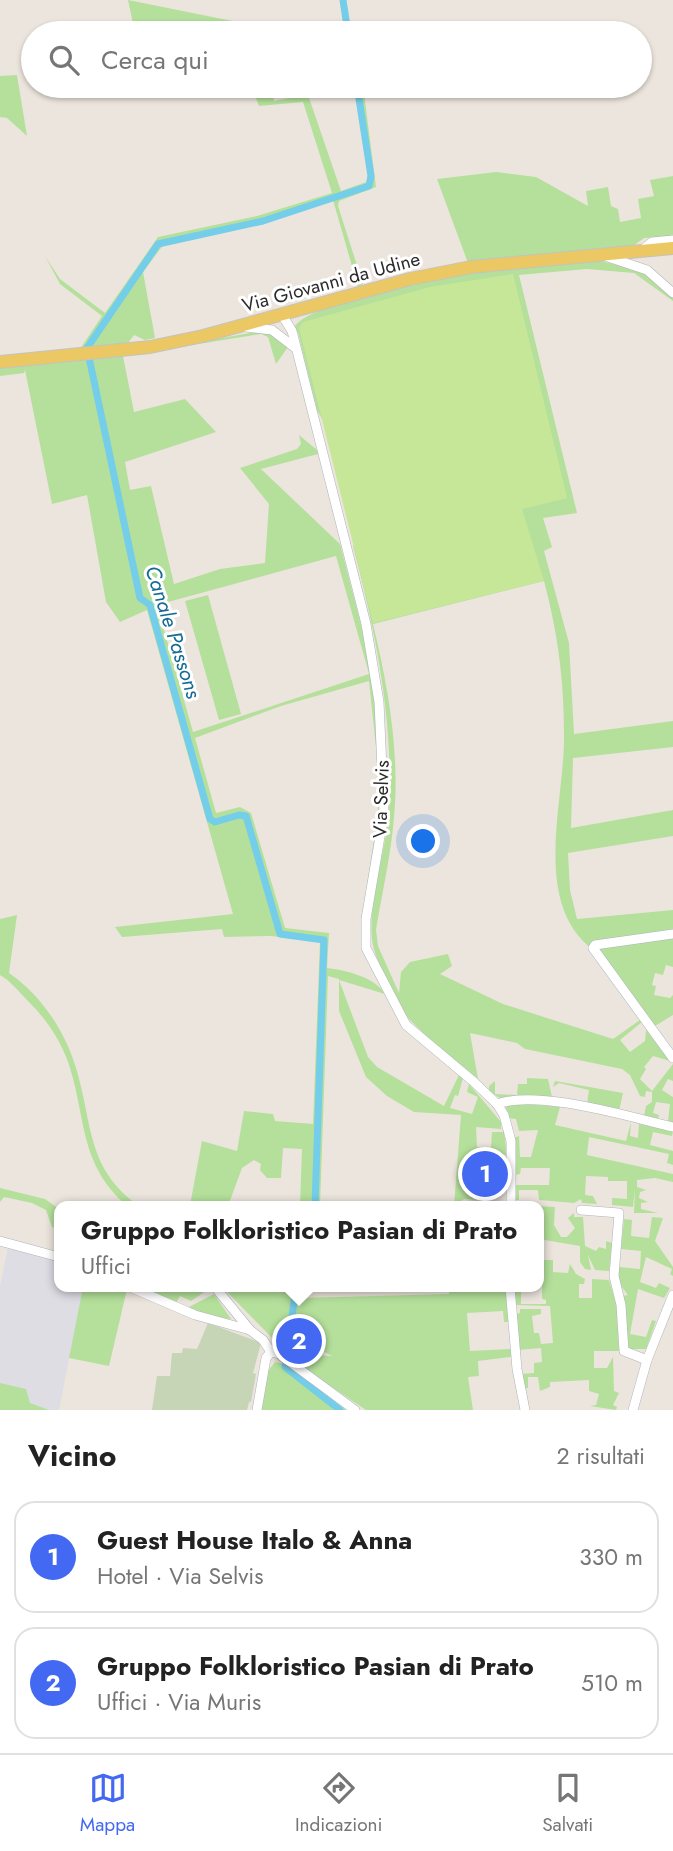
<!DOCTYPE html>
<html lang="it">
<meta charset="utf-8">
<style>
body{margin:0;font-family:Jost,sans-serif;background:#f2f2f2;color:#222}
.you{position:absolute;left:424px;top:842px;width:24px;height:24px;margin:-18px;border:5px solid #fff;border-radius:50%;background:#1a73e8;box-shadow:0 0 0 10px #1a73e833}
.badge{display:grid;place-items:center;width:46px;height:46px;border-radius:50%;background:#4368f2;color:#fff;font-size:23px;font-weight:700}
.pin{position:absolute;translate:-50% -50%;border:4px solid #fff;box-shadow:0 2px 7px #0006}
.popup{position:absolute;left:54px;top:1201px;width:490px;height:91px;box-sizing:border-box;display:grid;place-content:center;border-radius:14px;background:#fff;filter:drop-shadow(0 2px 5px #0005);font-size:23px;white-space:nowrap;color:#767676}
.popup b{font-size:26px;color:#222}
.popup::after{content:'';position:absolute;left:50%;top:100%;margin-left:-14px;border:14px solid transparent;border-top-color:#fff}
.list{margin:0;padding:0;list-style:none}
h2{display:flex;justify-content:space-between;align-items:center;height:91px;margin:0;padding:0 28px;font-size:30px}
h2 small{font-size:23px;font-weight:400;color:#767676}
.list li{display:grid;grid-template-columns:46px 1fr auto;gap:21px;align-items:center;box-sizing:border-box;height:112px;margin:0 14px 14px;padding:0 14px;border:2px solid #e0e0e0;border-radius:21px}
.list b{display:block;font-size:26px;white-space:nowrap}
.list p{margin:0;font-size:23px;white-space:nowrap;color:#767676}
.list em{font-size:23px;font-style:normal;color:#767676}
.icon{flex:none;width:38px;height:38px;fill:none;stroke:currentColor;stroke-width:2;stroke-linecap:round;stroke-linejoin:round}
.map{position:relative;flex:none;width:673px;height:1410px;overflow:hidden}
.search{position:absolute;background:#fff;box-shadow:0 2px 5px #0004;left:21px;right:21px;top:21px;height:77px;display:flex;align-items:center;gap:18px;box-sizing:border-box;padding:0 24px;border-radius:38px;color:#767676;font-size:26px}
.sheet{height:343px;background:#fff}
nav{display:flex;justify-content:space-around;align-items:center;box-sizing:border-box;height:98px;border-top:2px solid #e0e0e0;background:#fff;font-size:19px;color:#767676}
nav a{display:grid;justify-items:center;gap:4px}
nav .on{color:#4368f2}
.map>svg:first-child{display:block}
.industrial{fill:#dfdde4}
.green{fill:#b4e09b;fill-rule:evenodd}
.cemetery{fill:#c5d5b5}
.pitch{fill:#c7e798}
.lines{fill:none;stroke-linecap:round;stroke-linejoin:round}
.canal{stroke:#74cde9;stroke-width:7}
.minor-casing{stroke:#b0b3bd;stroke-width:10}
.major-casing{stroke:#c3c3c3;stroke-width:14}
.minor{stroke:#fff;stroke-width:9}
.major{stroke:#ebc863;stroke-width:12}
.labels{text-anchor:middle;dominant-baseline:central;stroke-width:6;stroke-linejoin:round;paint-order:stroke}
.street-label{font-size:19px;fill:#2a2a2a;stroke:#fff}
.water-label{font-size:21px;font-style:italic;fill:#136b95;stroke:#fff}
</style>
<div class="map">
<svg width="673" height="1410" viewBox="0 0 673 1410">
<rect width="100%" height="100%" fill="#ece5dd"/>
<polygon class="industrial" points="8,1247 59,1261 59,1287 83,1287 59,1410 0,1410 0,1286"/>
<g class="green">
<polygon points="128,0 257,26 259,33 135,33"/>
<polygon points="17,75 27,136 7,118 0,117 0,76"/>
<polygon points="251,86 271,86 274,101 301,96 299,86 305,86 341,191 369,181 354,86 442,86 364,93 376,187 339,201 338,206 363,284 358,287 333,200 264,223 164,244 143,272 155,338 145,340 134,335 128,343 80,349 102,316 60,284 45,256 60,279 105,313 158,237 257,216 332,193 303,102 259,106"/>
<polygon points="496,172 536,177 588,206 586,191 608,187 611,206 618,209 620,222 641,218 638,199 654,196 650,180 673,176 673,236 644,238 633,246 468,263 437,179"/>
<path d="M 597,260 L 645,272 L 673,296 L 673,301 L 634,273 L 587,269 L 519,275 L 577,513 L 543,518 L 552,547 L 544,551 L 569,643 L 574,734 L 673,721 L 673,747 L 573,758 L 571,828 L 673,810 L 673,836 L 568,853 L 570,890 L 577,919 L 673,910 L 673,931 L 592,949 C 531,902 565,800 564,735 C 564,679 558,635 544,581 L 373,624 C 388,686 400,753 394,817 C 391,855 382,893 376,930 L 378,946 L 399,993 L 401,972 L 410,962 L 448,954 L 452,966 L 440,974 L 503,1004 L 613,1039 L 640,1020 L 642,1022 L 620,1040 L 630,1052 L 645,1041 L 646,1030 L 670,1061 L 653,1056 L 644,1067 L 646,1069 L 640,1079 L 652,1091 L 673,1064 L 673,1081 L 668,1079 L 662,1090 L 673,1097 L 673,1122 L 668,1121 L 670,1104 L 656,1102 L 653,1113 L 659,1115 L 658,1119 L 644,1116 L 646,1106 L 652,1102 L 652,1092 L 646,1091 L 645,1097 L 640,1096 L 630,1075 L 622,1069 L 525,1049 L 517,1043 L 470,1033 L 478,1079 C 456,1060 430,1041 410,1020 C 398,1007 379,967 374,949 C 364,916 386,850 389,813 C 394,722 376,633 353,546 L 388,536 L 317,410 L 298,332 L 294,328 C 306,303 438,277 469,272 C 511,265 555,264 597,260 Z"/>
<path d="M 255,332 L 269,332 L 288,347 L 276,364 L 268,337 L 261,334 L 123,356 L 134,412 L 185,399 L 216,432 L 125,462 L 130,490 L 151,486 L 174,584 L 220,569 L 265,563 L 269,504 L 240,468 L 297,449 L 301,444 L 299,435 L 317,450 L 318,454 L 261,469 L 340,544 L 369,656 L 378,731 L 381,817 L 362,933 L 362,917 L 378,814 L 377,757 L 369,681 L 281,706 L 195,738 L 216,813 L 240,807 L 251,813 L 285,928 L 329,933 L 327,968 C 345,970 375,977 385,994 L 339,980 L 368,1057 L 377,1067 L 444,1106 L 459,1075 L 463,1078 L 458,1096 L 455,1095 L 450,1108 L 472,1114 L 478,1097 L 467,1092 L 469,1084 L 501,1122 L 501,1129 L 476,1127 L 477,1147 L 491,1148 L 492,1132 L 504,1132 L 507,1155 L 491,1154 L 487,1150 L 482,1150 L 484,1154 L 471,1154 L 507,1158 L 507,1163 L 477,1161 L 475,1184 L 498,1186 L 498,1167 L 507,1167 L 507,1191 L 491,1192 L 484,1200 L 485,1206 L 478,1206 L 479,1200 L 464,1199 L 454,1206 L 461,1115 L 414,1112 L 387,1096 L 366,1077 L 339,1011 L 339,979 L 328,976 L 320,1206 L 300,1206 L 302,1149 L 283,1148 L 281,1178 L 267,1178 L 260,1170 L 261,1164 L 254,1160 L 242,1168 L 228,1206 L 190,1205 L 202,1141 L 237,1151 L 244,1111 L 273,1114 L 275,1121 L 313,1124 L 320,942 L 271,936 L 224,937 L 222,929 L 122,937 L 115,927 L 233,914 L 147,610 L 120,622 L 106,602 L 87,495 L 52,504 L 25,370 L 24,373 L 0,376 L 0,368 L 123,356 ZM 336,556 L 369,674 L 193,732 L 157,605 Z"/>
<polygon points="208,595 241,714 219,720 185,601"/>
<path d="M 17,915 L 9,973 C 41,995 65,1031 76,1068 C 93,1124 86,1168 139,1206 L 127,1206 C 77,1162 87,1115 67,1059 C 58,1036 45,1018 28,1001 C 18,991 12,982 0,975 L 0,919 Z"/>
<polygon points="673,937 673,967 666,965 663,975 655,973 652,985 656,986 654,995 670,998 673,995 673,1015 655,1026 596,948"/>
<polygon points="527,1078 548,1079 552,1097 500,1098 489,1091 489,1086 495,1081 495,1094 517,1095 518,1084 527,1084"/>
<polygon points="555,1081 623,1093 619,1111 587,1104 589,1090 559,1083 553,1087"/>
<polygon points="526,1104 560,1107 555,1125 626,1141 631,1122 630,1136 638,1138 639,1124 673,1131 672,1136 653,1132 650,1145 673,1151 673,1165 667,1163 669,1154 589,1137 587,1155 673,1174 673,1182 655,1178 637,1180 637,1187 646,1190 640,1192 639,1198 648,1202 641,1203 641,1209 658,1213 634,1213 635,1188 633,1207 612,1205 612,1198 627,1199 627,1181 608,1181 608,1177 586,1176 585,1195 593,1196 597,1204 582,1203 581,1199 574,1203 539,1200 538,1190 519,1190 519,1200 516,1200 516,1185 549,1185 550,1168 521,1168 520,1174 515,1175 514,1138 519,1136 520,1157 531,1157 538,1130 519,1131 516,1119 508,1118 506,1108 507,1105"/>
<polygon points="0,1188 45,1199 59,1209 59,1229 52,1227 46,1210 32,1203 4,1197 0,1202"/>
<polygon points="521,1205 555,1207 554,1225 561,1237 567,1237 575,1228 568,1218 574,1213 574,1217 583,1217 585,1246 596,1251 599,1247 606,1249 606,1241 612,1243 609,1271 595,1270 588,1255 591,1270 585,1269 580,1262 580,1246 539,1239 539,1206"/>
<polygon points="652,1217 663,1218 655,1241 673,1267 673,1276 670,1274 672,1269 646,1257 640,1282 656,1288 659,1283 670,1288 664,1298 638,1289 630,1334 646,1337 652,1320 656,1321 646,1349 628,1349 623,1296 628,1295 618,1282 619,1267 640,1269 641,1251 621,1249 624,1219 632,1220 631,1236 649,1238"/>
<polygon points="539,1252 543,1252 543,1260 553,1260 553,1272 568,1273 570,1264 576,1274 585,1279 584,1284 579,1284 579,1298 592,1298 592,1279 609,1280 617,1307 619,1351 594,1351 594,1368 607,1368 613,1357 614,1391 619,1393 613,1405 617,1407 616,1410 590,1406 596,1405 599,1394 589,1391 589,1380 550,1382 550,1387 540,1391 538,1377 528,1377 528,1388 523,1389 521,1374 534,1373 534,1363 542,1362 541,1348 518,1350 516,1314 520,1313 520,1309 541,1309 541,1314 532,1316 534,1333 539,1333 541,1344 553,1343 550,1306 515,1305 514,1289 521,1289 521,1304 546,1304 546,1300 542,1299 542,1286 539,1286"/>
<polygon points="83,1287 127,1289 109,1366 69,1358"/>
<polygon points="137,1287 206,1287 203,1293 191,1301 180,1296 176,1303"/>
<polygon points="230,1287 302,1287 301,1298 449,1294 450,1287 506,1287 509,1322 504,1322 503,1311 467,1313 470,1351 511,1349 511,1357 478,1361 479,1376 468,1377 473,1410 366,1410 301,1366 305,1359 314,1355 332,1356 317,1348 318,1333 307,1331 308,1323 296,1321 293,1344 300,1346 296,1362 228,1293"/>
<polygon points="214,1294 231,1319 208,1317 187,1308"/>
<polygon points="275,1362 283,1364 346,1410 261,1410 268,1371"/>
<polygon points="0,1383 26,1389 30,1403 49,1410 0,1410"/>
</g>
<polygon class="cemetery" points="208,1323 261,1343 253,1373 256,1374 251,1402 249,1402 247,1410 152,1410 157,1376 170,1376 172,1353 182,1353 183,1348 197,1349"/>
<polygon class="pitch" points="513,274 567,498 522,509 544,581 373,623 299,328 303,322 430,287"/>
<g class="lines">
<g class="canal">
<polyline points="343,0 348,33"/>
<polyline points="315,1206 324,940 280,934 246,816 239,815 215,822 210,819 150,605 140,598 87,348 158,244 263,221 369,186 371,176 357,86"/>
<polyline points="296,1287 285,1367 340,1410"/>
</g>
<defs>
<g id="minor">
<polyline points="641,251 652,242 673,240"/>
<polyline points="608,257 647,270 673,293"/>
<polyline points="282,315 292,331 366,624 379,702 384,813 366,919 366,948 406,1025 474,1082 497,1104 504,1115 511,1141 511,1206"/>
<polyline points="246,327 272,330 294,347"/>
<polyline points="673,934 595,945 593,948 673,1058"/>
<path d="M 497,1104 C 539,1089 629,1117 673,1127"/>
<polyline points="581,1210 619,1213 614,1276 621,1305 624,1351 647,1360"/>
<polyline points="0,1241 59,1257"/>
<polyline points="130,1287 195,1315 250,1330 263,1340 271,1352 279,1354 355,1410"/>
<polyline points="215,1287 250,1330"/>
<polyline points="510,1287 517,1369 525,1410"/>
<polyline points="257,1410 266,1358 271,1352"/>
<polyline points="633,1410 647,1360 673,1295"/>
</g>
<polyline id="major" points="0,362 150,347 203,336 410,279 471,267 673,248"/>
</defs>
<use href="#minor" class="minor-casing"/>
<use href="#major" class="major-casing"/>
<use href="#minor" class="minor"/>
<use href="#major" class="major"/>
</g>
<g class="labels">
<g class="street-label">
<text transform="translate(331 282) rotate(-15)">Via Giovanni da Udine</text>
<text transform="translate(381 799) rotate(-88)">Via Selvis</text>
</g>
<g class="water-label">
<text transform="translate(173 632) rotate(72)">Canale Passons</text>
</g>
</g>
</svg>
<div class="you"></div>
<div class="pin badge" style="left:485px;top:1174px">1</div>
<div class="pin badge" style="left:299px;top:1341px">2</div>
<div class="popup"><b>Gruppo Folkloristico Pasian di Prato</b>Uffici</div>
<div class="search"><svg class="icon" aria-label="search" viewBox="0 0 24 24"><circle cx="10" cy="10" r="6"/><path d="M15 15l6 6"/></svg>Cerca qui</div>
</div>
<section class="sheet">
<h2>Vicino<small>2 risultati</small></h2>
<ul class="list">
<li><span class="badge">1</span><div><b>Guest House Italo &amp; Anna</b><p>Hotel · Via Selvis</p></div><em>330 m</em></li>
<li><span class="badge">2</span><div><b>Gruppo Folkloristico Pasian di Prato</b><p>Uffici · Via Muris</p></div><em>510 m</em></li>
</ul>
</section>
<nav>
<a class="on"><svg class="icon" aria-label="map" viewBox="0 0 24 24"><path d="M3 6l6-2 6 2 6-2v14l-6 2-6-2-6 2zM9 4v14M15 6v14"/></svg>Mappa</a>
<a><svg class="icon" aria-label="directions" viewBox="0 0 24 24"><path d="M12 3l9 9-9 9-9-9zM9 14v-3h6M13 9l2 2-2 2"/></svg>Indicazioni</a>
<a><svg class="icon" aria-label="saved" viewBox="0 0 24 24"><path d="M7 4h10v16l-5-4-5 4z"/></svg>Salvati</a>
</nav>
